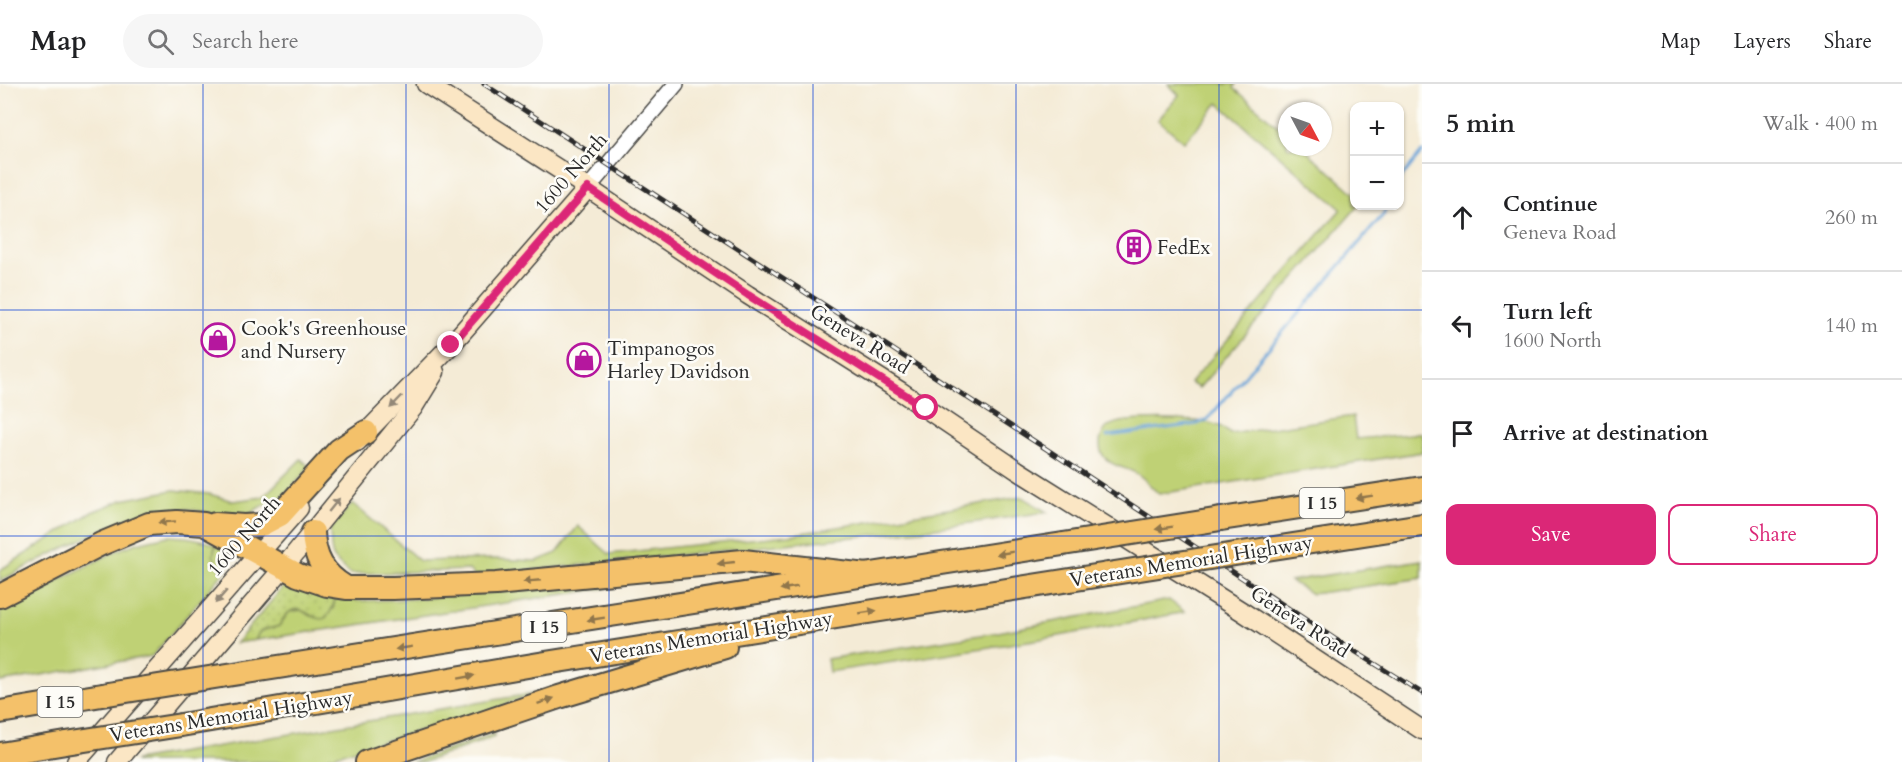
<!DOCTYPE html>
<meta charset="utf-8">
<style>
body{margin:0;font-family:Cardo,serif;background:#f6f6f6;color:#202124}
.controls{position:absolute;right:18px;top:18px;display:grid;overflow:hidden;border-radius:12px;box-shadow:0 2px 4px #0004}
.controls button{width:54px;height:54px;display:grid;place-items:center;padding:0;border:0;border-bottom:2px solid #e0e0e0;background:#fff;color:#202124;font:30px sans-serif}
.compass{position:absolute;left:1278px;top:18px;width:54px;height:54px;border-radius:50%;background:#fff;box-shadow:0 2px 4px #0004;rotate:131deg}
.stop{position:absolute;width:18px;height:18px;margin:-14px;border:4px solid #db2777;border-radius:50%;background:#fff}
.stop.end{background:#db2777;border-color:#fff;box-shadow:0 2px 6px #0008}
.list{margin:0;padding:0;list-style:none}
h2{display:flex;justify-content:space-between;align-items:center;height:78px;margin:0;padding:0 24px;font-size:26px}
h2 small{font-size:20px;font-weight:400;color:#757577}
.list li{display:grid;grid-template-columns:39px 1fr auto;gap:18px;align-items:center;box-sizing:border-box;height:108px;padding:0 24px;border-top:2px solid #e0e0e0}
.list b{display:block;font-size:22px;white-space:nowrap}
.list p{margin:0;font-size:20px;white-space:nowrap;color:#757577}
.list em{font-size:20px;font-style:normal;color:#757577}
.actions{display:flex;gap:12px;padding:18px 24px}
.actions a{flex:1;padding:14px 0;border:2px solid #db2777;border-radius:12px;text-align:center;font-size:21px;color:#db2777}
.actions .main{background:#db2777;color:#fff}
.icon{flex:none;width:33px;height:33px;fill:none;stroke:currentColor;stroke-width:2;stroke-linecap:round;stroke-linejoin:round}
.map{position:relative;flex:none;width:1422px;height:678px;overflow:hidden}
header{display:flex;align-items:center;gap:36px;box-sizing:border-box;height:84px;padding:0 30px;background:#fff;border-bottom:2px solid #e0e0e0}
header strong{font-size:28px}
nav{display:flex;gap:33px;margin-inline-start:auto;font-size:21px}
.search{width:420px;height:54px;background:#f6f6f6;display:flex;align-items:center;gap:15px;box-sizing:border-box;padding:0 21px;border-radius:33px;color:#757577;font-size:22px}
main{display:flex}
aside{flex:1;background:#fff}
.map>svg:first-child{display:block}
.grass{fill:#bfd174;stroke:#757e50;stroke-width:1.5}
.garden{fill:url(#garden-dots);stroke:#757e50;stroke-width:1.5}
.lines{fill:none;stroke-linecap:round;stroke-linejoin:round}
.stream{stroke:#66a2d7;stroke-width:3}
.tertiary-casing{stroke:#494845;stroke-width:18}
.secondary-casing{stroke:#494845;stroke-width:21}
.motorway-casing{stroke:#494845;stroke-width:26}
.tertiary{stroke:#fff;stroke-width:15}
.secondary{stroke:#fbe6c4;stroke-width:18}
.motorway{stroke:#f4c16b;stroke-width:22}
.rail-casing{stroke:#2b2b2b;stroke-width:5}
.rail{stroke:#fdfcf7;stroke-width:3;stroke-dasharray:9;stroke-linecap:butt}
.motorway-bridge-casing{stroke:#494845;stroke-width:26;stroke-linecap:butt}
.motorway-bridge{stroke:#f4c16b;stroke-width:22}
.oneway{fill:#938878}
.oneway2{fill:#90764b}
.route{stroke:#db2777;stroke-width:8}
.grid{fill:none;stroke:#1d4ed8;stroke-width:1.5;stroke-opacity:0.55}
.labels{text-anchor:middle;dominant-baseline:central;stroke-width:5;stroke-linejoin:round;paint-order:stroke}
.shield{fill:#fdfcf7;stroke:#6a6a68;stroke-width:1.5}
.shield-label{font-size:18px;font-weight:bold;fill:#2b2b2b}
.street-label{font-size:20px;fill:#2b2b2b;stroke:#fdfcf7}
.poi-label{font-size:20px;fill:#2b2b2b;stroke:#fdfcf7;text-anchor:start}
</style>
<header>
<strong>Map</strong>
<div class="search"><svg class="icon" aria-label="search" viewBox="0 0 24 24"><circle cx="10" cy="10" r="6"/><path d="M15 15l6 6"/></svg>Search here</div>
<nav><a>Map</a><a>Layers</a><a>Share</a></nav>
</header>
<main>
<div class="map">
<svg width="1422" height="678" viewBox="0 0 1422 678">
<defs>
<pattern id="garden-dots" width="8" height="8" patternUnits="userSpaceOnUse" patternTransform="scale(1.5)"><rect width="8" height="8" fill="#bfd174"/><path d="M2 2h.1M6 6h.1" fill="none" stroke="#a4b465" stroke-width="1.8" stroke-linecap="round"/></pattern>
</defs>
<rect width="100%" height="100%" fill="#fdfcf7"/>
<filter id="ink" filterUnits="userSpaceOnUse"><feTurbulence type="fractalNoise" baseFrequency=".0167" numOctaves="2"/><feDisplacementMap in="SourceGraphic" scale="12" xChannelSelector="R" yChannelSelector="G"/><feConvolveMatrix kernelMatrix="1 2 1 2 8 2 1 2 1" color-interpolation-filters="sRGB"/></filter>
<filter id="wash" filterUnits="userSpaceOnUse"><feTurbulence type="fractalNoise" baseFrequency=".008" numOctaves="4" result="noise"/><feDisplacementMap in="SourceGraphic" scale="24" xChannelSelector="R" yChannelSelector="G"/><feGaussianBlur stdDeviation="1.35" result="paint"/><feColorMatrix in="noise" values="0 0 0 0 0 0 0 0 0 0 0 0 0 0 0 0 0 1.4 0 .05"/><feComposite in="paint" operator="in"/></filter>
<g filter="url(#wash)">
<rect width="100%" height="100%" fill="#f4ebd6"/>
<g class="grass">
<polygon points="1168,0 1236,0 1234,4 1287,50 1287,63 1302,63 1354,109 1354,122 1358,122 1199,304 1190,299 1341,125 1218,19 1184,58 1158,36 1179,11"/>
<path d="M 1353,332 L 1356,355 L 1422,349 L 1422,368 L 1159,410 C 1152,404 1146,396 1139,391 C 1127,383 1106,382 1101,367 C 1098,358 1102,347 1109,342 C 1124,333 1203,334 1219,342 C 1223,343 1227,348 1230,350 Z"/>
<path d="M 301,375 L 310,383 L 278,419 C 262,420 253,425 244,438 C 224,434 205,426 185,425 C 146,423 113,440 79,457 C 52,469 26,483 0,497 L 0,486 L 92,428 L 122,416 L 174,406 L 209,410 L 233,417 L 263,413 Z"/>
<path d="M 1022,413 L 1047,428 L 921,446 L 475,492 L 469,486 L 350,490 C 328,470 332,474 330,446 L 352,419 L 420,477 L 494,475 L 537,477 L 557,469 L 578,442 L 609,470 L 789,451 Z"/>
<path d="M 168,452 C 186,453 200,454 216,461 C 210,471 218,481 223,490 L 152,572 L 0,598 L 0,526 L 118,466 L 137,459 Z"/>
<polygon points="1422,476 1422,494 1312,510 1290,497"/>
<path d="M 605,499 L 606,504 L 256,556 C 258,543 269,546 279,542 L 289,528 L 301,526 L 310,532 L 333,525 L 335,515 L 361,517 L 413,515 Z"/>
<polygon points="1169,516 1185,528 1054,553 829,588 827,575 993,549"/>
<polygon points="536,609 480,630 435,642 312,678 135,678 136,676"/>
<polygon points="494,650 494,653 424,678 412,678"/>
</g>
<g class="garden">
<polygon points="216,461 226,467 231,475 223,490 213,471"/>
<path d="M 291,498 L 307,507 L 335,515 C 324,557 308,518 291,527 C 285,530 282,537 279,542 C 269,546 258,543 256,556 L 236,559 L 284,502 L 291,501 Z"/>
</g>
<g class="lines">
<g class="stream">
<polyline points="1400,95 1422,68"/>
<polyline points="1107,352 1197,340 1207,336 1384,130 1386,122"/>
</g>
</g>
</g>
<g filter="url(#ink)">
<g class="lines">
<defs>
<polyline id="tertiary" points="588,104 676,0"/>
<g id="secondary">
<polyline points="426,0 588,104 748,211 900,307 1017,386 1243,528 1422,646"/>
<polyline points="357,358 451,261 588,104"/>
<polyline points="76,678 299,424"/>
<polyline points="117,678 284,483 413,324 435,288"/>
</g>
<g id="motorway">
<polyline points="1221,435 1422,404"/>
<polyline points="215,440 244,442 261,441 280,431 339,366 366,348"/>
<path d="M 313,448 C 314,473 323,490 345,503"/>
<polyline points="1267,465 1422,441"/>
<polyline points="0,512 101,460 149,440 177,438 204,440 298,491 327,501 346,504 393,504 496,500 743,477 867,491"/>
<polyline points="221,592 1063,460"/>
<polyline points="0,628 108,610"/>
<polyline points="181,641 539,580 1108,490"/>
<polyline points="0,670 66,659"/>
<polyline points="367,678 559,613 725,563"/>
</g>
</defs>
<use href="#tertiary" class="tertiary-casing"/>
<use href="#secondary" class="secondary-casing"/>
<use href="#motorway" class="motorway-casing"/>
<use href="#tertiary" class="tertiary"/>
<use href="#secondary" class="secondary"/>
<use href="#motorway" class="motorway"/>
<defs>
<polyline id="rail" points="484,0 1051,368 1335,555 1422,609"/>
</defs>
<use href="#rail" class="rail-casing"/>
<use href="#rail" class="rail"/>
<defs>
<g id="motorway-bridge">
<polyline points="1063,460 1221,435"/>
<polyline points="1108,490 1267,465"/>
<polyline points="108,610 221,592"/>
<polyline points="66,659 181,641"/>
</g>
</defs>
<use href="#motorway-bridge" class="motorway-bridge-casing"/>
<use href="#motorway-bridge" class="motorway-bridge"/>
</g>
<defs><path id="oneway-solid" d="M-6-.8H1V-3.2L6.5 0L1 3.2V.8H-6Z" transform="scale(1.5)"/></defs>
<g class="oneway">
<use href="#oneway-solid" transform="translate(396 318) rotate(134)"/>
<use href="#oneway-solid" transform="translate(334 421) rotate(-51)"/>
<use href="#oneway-solid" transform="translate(221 513) rotate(131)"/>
</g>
<g class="oneway2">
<use href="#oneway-solid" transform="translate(1364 413) rotate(171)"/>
<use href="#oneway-solid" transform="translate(167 438) rotate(176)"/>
<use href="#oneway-solid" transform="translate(1164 444) rotate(171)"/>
<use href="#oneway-solid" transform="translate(1005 469) rotate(171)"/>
<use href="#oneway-solid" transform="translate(726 479) rotate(174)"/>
<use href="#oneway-solid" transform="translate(532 497) rotate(175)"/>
<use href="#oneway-solid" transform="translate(789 504) rotate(171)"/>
<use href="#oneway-solid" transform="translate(868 528) rotate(-9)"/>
<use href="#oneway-solid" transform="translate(596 535) rotate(171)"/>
<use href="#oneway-solid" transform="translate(404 564) rotate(171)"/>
<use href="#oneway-solid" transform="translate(466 593) rotate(-10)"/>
<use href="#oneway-solid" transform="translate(546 617) rotate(-19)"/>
</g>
</g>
<g class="lines" filter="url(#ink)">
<polyline class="route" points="451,261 588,104 748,211 926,324"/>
</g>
<path class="grid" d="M 203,0 L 203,678M 406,0 L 406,678M 609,0 L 609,678M 813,0 L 813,678M 1016,0 L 1016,678M 1219,0 L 1219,678M 0,226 L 1422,226M 0,452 L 1422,452"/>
<defs>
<symbol id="building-ring" viewBox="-11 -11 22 22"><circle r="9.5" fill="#fdfcf7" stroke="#b5179e" stroke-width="1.5"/><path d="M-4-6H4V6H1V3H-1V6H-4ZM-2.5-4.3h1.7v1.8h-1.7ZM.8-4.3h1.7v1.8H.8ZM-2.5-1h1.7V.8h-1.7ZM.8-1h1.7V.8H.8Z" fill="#b5179e"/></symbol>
<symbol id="shop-ring" viewBox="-11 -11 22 22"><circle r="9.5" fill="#fdfcf7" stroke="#b5179e" stroke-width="1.5"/><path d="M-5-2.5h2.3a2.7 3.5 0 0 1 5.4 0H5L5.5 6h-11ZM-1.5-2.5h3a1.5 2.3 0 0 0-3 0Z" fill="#b5179e"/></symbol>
</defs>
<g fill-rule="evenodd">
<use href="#building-ring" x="1115" y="144" width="38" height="38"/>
<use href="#shop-ring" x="199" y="237" width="38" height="38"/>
<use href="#shop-ring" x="565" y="257" width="38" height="38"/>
</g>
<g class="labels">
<g class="shield">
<rect x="1299.5" y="404" width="45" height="30" rx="4.5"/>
<rect x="521.5" y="528" width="45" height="30" rx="4.5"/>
<rect x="37.5" y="603" width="45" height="30" rx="4.5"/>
</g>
<g class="shield-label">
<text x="1322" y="419">I 15</text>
<text x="544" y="543">I 15</text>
<text x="60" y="618">I 15</text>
</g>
<g class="street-label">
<text transform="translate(571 89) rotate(-49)">1600 North</text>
<text transform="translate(860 255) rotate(32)">Geneva Road</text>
<text transform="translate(244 452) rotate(-49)">1600 North</text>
<text transform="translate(1191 477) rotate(-9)">Veterans Memorial Highway</text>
<text transform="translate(1300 538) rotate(33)">Geneva Road</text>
<text transform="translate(711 553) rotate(-9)">Veterans Memorial Highway</text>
<text transform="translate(231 632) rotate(-9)">Veterans Memorial Highway</text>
</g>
<g class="poi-label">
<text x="1157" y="163">FedEx</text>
<text x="241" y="244">Cook's Greenhouse<tspan x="241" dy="23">and Nursery</tspan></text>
<text x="607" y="264">Timpanogos<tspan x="607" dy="23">Harley Davidson</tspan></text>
</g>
</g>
</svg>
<div class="controls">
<button>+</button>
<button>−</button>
</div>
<svg class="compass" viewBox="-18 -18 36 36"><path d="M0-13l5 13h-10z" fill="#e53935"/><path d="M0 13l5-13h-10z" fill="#757577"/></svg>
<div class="stop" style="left:926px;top:324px"></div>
<div class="stop end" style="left:451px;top:261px"></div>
</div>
<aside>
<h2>5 min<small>Walk · 400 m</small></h2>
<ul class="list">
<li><svg class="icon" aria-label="ahead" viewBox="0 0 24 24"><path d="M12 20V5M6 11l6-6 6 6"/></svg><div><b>Continue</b><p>Geneva Road</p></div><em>260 m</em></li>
<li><svg class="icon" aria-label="left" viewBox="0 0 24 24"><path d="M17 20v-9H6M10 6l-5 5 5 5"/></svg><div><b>Turn left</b><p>1600 North</p></div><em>140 m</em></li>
<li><svg class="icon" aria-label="arrive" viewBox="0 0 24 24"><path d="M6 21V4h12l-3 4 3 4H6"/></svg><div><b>Arrive at destination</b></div></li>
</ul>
<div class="actions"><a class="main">Save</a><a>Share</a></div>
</aside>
</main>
